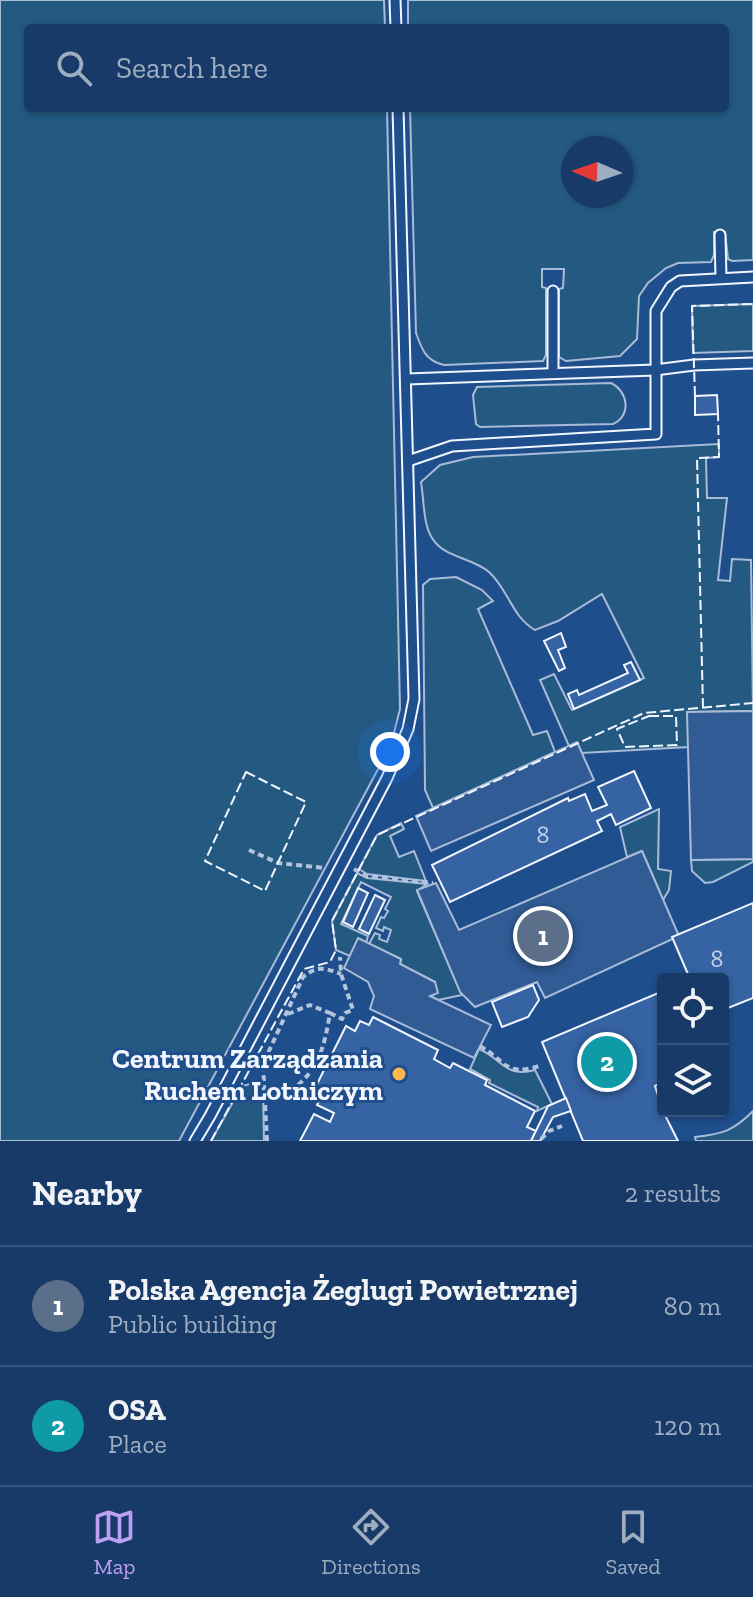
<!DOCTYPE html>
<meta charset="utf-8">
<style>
body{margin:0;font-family:"Zilla Slab",serif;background:#244571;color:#f1f3f6}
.controls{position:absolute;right:24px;bottom:24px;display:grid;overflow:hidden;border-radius:8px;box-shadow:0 2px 6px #0004}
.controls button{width:72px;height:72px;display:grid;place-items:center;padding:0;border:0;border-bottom:2px solid #36547d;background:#173a69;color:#f1f3f6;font:40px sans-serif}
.compass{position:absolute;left:561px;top:136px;width:72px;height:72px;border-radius:50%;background:#173a69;box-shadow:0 2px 6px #0004;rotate:272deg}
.you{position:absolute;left:390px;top:752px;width:28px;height:28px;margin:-20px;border:6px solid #fff;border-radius:50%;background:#1a73e8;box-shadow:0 0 0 12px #1a73e833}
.badge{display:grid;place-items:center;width:52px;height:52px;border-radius:50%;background:#bca0f2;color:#fff;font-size:26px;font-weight:700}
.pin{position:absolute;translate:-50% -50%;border:4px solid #fff;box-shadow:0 2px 8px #0006}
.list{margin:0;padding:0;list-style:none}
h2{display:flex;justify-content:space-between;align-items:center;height:104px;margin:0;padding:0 32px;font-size:34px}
h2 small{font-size:26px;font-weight:400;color:#9eadc0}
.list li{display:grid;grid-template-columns:52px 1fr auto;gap:24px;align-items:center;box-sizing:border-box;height:120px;padding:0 32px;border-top:2px solid #36547d}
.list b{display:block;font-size:30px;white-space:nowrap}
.list p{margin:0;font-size:26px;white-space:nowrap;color:#9eadc0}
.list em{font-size:26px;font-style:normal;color:#9eadc0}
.icon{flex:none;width:44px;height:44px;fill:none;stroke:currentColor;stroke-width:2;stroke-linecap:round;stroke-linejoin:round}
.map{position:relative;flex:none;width:753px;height:1141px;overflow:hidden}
.search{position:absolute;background:#173a69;box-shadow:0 2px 6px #0004;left:24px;right:24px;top:24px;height:88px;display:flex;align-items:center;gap:20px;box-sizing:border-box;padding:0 28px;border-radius:8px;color:#9eadc0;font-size:30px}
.sheet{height:344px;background:#173a69}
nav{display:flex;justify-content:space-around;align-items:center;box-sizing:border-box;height:112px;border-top:2px solid #36547d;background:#173a69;font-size:22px;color:#9eadc0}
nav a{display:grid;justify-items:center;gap:4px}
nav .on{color:#bca0f2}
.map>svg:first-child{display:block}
.green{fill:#245a82;stroke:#a8bbd7;stroke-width:2;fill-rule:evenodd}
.parking{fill:#305b95;stroke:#a8bbd7;stroke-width:2}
.building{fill:#3563a3;stroke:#f2f6ff;stroke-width:2}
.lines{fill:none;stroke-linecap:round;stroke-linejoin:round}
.lane-casing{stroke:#f2f6ff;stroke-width:13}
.path{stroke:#b3c4dc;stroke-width:4;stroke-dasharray:6 4;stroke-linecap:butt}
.lane{stroke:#1f4e8c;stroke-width:9}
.fence{stroke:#f2f6ff;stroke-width:2;stroke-dasharray:10 4;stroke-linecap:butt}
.poi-dot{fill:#ffb74d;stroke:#1f4e8c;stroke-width:3}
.labels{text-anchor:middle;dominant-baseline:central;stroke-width:6;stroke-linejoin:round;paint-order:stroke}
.number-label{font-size:24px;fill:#c3d1e8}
.poi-label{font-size:28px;font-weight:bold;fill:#f2f6ff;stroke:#1f4e8c;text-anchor:end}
</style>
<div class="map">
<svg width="753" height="1141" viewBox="0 0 753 1141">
<rect width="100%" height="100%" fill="#1f4e8c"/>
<g class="green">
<polygon points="0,0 384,0 385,28 28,28 28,108 387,108 400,709 391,745 179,1141 0,1141"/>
<path d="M 408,0 L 753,0 L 753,260 L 732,261 L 728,259 L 725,232 L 714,232 L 714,255 L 711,262 L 678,263 L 666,268 L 648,283 L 639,296 L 637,339 L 620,356 L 566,361 L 559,357 L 559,289 L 563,288 L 564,269 L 542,269 L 542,287 L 546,288 L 546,355 L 543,361 L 444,365 C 426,361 422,350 416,333 L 410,108 L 725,108 L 725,28 L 408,28 ZM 573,148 L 621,148 L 621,196 L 573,196 Z"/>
<polygon points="753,304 753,351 693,353 692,306"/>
<path d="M 611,383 C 628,391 632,416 613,424 L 480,427 L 476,424 L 473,395 L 477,387 Z"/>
<path d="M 719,444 L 719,457 L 706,458 L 707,498 L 727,498 L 718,580 L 730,581 L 732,559 L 751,560 L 753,711 L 688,712 L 688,747 L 582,753 L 577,743 L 569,746 L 540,680 L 554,674 L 572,710 L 644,678 L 602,594 L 558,621 L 535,630 C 512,617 508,589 489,572 C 471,557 444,558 432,538 C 423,524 424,499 421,482 L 440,465 L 473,457 Z"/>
<polygon points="456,577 482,590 493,601 478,609 533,735 547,731 555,752 433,808 425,790 423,585 430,579"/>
<polygon points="659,809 658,869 671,871 669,890 663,900 642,851 627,857 620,827"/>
<polygon points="401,823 404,829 390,836 399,857 414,851 426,881 367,874 359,869 377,835"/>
<polygon points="753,859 753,862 713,882 705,883 692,871 691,860"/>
<polygon points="357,873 367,878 427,884 417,891 462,995 438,1000 429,996 435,982 400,964 401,959 369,944 375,933 380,935 379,939 387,942 391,930 384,927 383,931 376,928 381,917 384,918 388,911 385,909 391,897 361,882 341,924 368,936 366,943 358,939 350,956 336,950 332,921"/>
<path d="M 479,1049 C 503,1059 504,1078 535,1070 L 552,1104 L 537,1111 L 538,1107 L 489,1083 L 490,1080 L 470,1069 Z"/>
<polygon points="254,1083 261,1085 263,1089 264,1141 211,1141 242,1086"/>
<path d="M 753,1111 L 753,1141 L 696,1141 L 695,1137 C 723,1134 733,1131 753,1111 Z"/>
</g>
<g class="parking">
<polygon points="753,711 753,859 691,860 687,712"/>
<polygon points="577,742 594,780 431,851 416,816"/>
<polygon points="642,851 679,936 545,998 537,982 475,1007 460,992 417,890 436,883 459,930"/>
<polygon points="358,938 401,959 400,964 435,982 438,993 430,996 491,1025 474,1058 370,1009 374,996 368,982 344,968"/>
</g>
<g class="building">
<polygon points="717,395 718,414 695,415 695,396"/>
<polygon points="561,633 566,647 558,650 565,668 559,671 544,641"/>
<polygon points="631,662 640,680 574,709 568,694 577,690 579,695 628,673 624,665"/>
<polygon points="634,771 651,808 616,825 611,814 597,821 602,831 450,902 432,865 568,798 569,801 585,794 592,811 607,805 598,787"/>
<polygon points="358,888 368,893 353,927 343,922"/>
<polygon points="375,895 385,900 369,934 359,929"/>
<polygon points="753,903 753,998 723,1010 723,979 690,979 672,937"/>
<polygon points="533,985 539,1000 528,1017 502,1027 492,1002"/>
<polygon points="663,991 663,1082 655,1086 663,1111 678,1141 583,1141 542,1042"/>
<polygon points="373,1017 438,1050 434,1059 450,1068 453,1063 487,1080 485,1085 535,1111 527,1127 536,1131 531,1141 300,1141 314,1114 330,1122 334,1113 317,1105 321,1096 313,1092 346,1026 355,1031 360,1021 369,1025"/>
<polygon points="566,1098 571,1111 553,1117 540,1141 531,1141 548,1106"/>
</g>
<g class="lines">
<defs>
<g id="lane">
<polyline points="395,0 396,28"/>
<polyline points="720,235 721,278"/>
<polyline points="553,291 553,373"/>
<polyline points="407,379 655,370 694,365 753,363"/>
<polyline points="408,461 452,446 656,434 656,311 671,287 680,281 753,277"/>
<polyline points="195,1141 210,1116 387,778 408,729 414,699 398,108"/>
</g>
</defs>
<use href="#lane" class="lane-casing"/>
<g class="path">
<polyline points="249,850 278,863 325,868"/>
<polyline points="354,869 366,876 433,883"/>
<polyline points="330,1013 342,1019 345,1013 353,1010 341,974 340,957"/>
<path d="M 288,1014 L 310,1005 L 330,1013 C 324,1048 319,1071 289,1092"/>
<path d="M 480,1046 C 506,1061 505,1077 539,1066"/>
<polyline points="541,1139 549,1131 562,1126"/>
<path d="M 267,1141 L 263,1064 L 303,977 C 317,965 325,968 341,974"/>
</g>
<use href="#lane" class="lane"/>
<g class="fence">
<polyline points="695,396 692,306 753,304"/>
<polyline points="703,708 697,458 719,457 718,414"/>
<polygon points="649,716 676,716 677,745 625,747 617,729"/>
<polygon points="246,772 306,802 265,891 205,861"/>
<polyline points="211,1141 304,969 330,962 336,950 332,921 377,835 644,713 753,703"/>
</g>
</g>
<circle class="poi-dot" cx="399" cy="1074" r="8"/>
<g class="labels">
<g class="number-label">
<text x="543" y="834">8</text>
<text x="717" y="958">8</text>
</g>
<g class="poi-label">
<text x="383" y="1058">Centrum Zarządzania<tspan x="383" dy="32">Ruchem Lotniczym</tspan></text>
</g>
</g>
</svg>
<div class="controls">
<button><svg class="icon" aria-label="locate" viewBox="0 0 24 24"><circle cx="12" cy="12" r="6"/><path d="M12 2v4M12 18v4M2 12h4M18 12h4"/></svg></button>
<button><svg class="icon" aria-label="layers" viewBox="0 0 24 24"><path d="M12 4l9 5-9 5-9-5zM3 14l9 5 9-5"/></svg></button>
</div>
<svg class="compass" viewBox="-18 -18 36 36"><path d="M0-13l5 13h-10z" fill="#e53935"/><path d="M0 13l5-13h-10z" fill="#9eadc0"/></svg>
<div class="you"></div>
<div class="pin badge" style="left:543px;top:936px;background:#5c6f8a">1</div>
<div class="pin badge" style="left:607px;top:1062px;background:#0f9aa8">2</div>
<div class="search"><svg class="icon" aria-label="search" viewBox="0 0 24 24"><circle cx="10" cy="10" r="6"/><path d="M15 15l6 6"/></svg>Search here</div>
</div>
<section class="sheet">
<h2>Nearby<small>2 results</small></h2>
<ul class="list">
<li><span class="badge" style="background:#5c6f8a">1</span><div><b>Polska Agencja Żeglugi Powietrznej</b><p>Public building</p></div><em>80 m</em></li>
<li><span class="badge" style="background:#0f9aa8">2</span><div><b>OSA</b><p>Place</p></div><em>120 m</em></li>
</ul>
</section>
<nav>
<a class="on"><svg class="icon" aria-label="map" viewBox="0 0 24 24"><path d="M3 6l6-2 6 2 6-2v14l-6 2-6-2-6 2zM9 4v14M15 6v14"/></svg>Map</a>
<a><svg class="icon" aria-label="directions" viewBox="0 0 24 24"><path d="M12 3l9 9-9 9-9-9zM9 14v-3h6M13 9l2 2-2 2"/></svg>Directions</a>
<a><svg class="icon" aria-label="saved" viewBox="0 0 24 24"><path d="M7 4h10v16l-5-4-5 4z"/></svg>Saved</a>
</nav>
